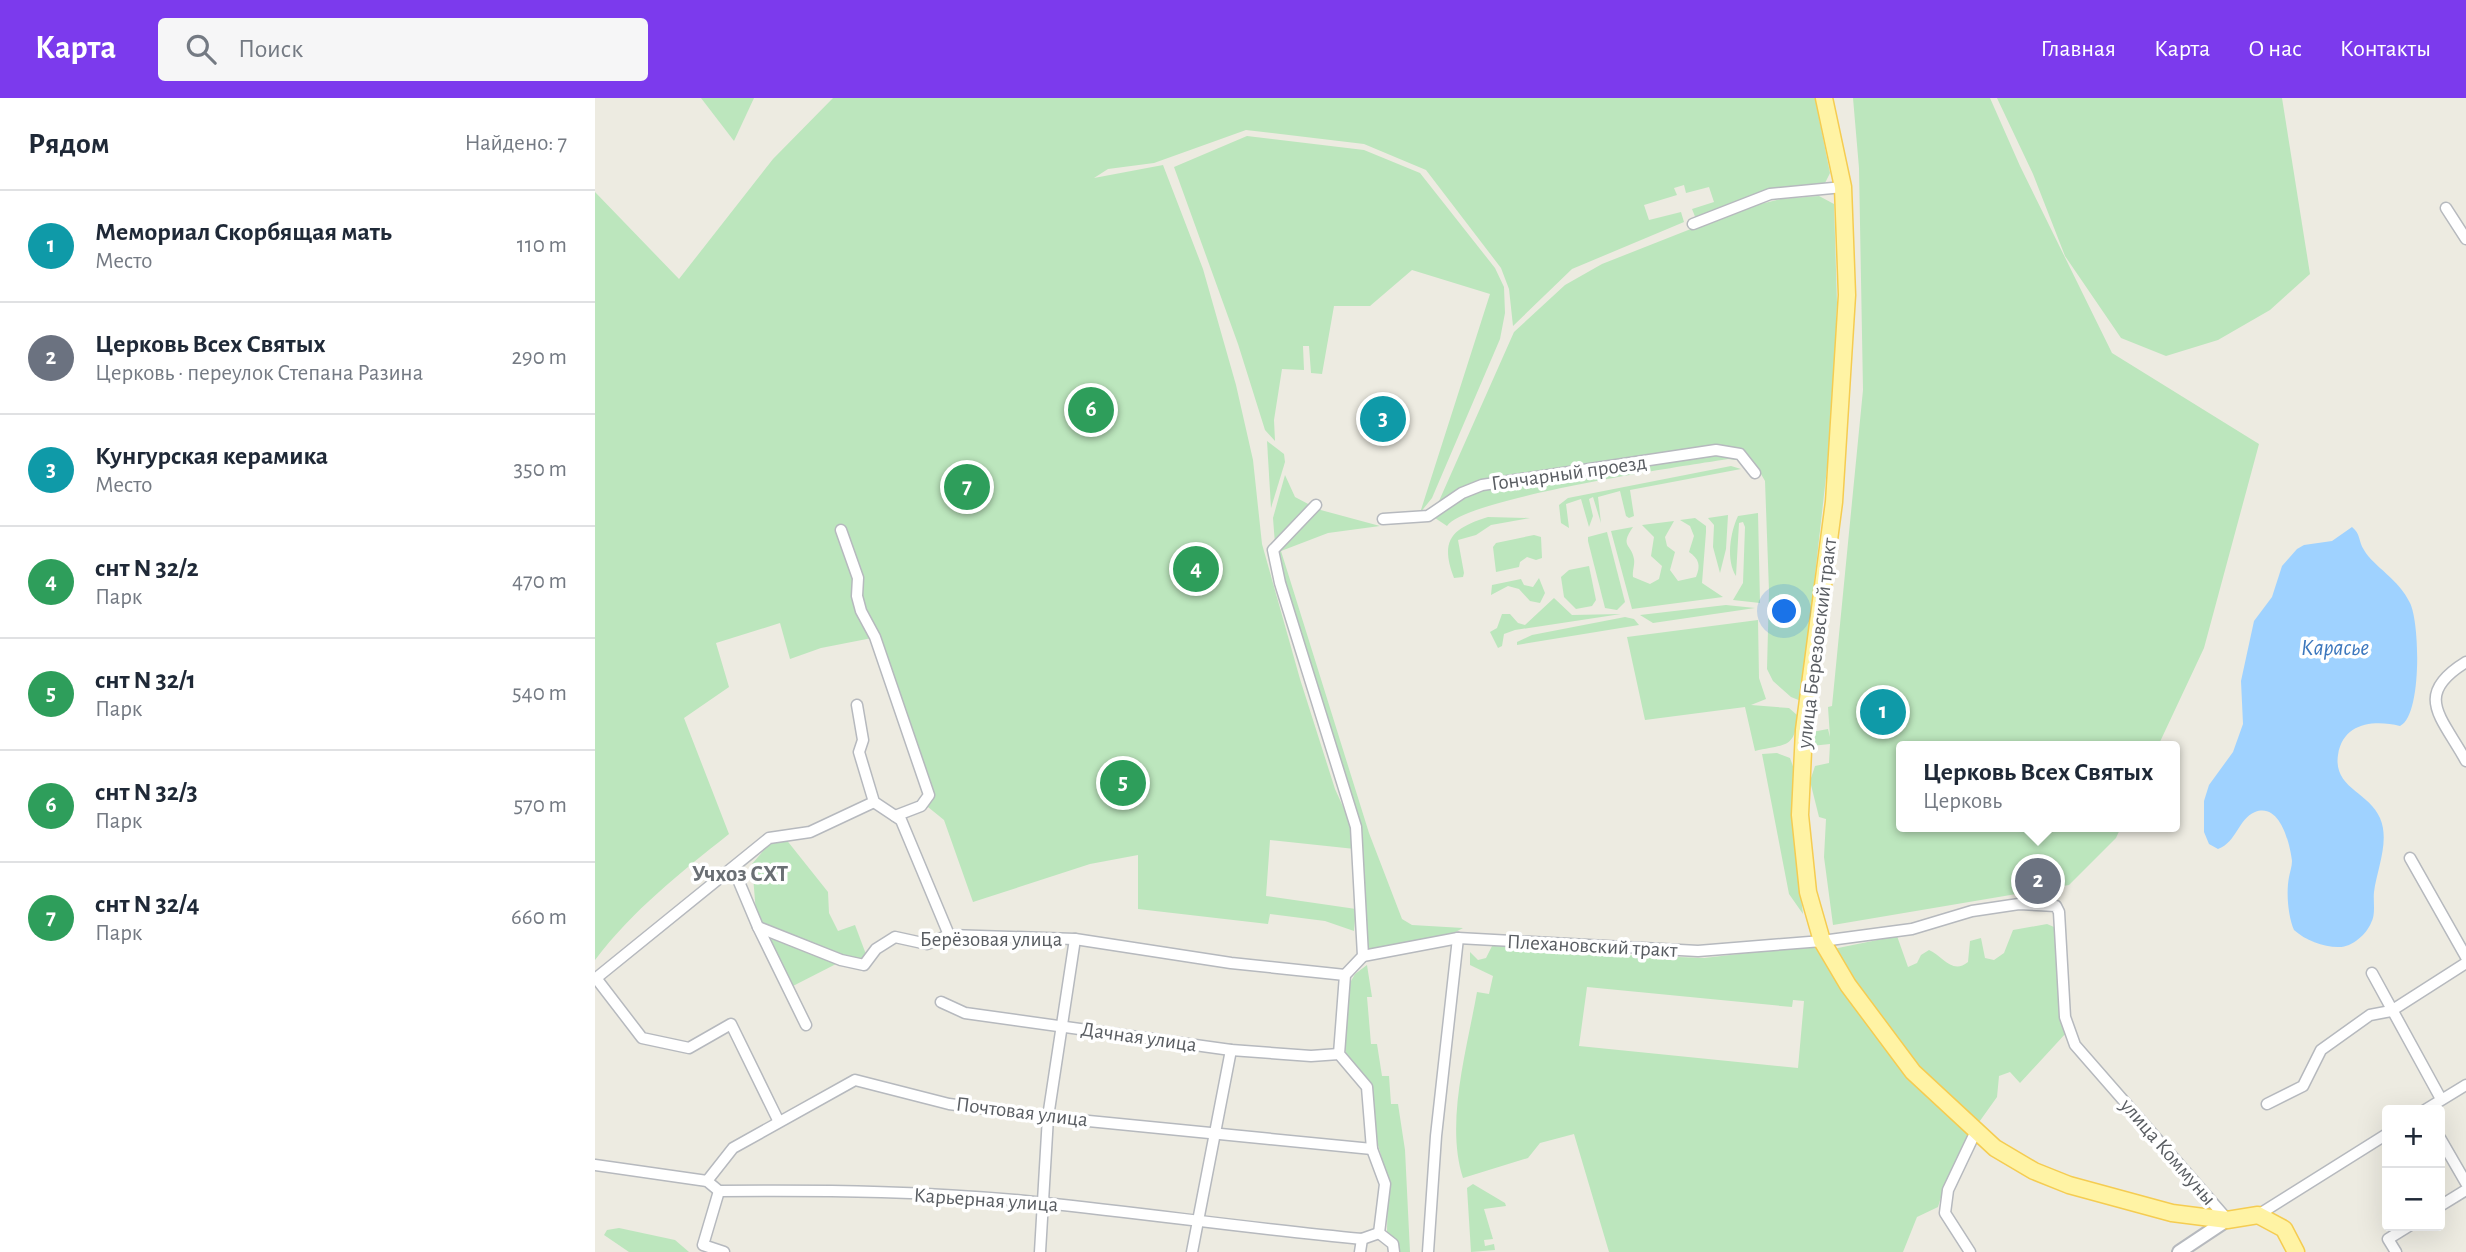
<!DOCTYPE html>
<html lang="ru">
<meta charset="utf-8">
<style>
body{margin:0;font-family:"Alegreya Sans",sans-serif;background:#f6f6f7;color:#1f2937}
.controls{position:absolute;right:21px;bottom:21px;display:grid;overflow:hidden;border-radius:7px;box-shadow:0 7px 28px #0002}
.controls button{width:63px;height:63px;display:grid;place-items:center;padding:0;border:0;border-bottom:2px solid #e0e1e3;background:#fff;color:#1f2937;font:35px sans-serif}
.you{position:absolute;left:1190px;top:514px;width:24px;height:24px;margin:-18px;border:5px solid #fff;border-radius:50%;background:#1a73e8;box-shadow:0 0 0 10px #1a73e833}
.badge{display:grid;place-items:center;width:46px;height:46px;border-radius:50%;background:#7c3aed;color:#fff;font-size:23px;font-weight:700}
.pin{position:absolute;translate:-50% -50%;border:4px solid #fff;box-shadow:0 2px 7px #0006}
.popup{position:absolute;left:1301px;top:643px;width:284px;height:91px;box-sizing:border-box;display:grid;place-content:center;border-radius:7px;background:#fff;filter:drop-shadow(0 2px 5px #0005);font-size:23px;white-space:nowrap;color:#747a83}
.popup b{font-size:26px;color:#1f2937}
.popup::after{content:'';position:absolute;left:50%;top:100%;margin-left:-14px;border:14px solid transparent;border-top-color:#fff}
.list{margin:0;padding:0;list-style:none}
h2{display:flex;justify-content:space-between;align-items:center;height:91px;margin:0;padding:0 28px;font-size:30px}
h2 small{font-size:23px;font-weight:400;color:#747a83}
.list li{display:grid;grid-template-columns:46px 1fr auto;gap:21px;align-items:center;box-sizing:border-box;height:112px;padding:0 28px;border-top:2px solid #e0e1e3}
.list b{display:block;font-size:26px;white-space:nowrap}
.list p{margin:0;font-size:23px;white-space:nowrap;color:#747a83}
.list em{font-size:23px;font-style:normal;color:#747a83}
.icon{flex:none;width:38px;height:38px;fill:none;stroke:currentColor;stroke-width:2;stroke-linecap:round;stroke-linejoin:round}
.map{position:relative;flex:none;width:1871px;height:1154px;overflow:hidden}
header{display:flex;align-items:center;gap:42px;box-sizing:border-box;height:98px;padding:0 35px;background:#7c3aed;color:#fff}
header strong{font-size:33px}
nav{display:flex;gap:38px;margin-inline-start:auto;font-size:24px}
.search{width:490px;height:63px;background:#f6f6f7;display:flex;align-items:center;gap:18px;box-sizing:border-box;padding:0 24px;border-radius:7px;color:#747a83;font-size:26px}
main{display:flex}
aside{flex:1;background:#fff}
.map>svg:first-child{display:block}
.green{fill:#bce6bd;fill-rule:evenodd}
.water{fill:#9fd2ff}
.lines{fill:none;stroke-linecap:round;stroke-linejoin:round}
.minor-casing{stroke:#b6b9be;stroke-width:13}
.tertiary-casing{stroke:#b6b9be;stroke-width:16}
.primary-casing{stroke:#f5cc51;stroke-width:19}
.minor{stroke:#fff;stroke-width:10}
.tertiary{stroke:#fff;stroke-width:12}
.primary{stroke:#fff3a4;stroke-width:16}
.labels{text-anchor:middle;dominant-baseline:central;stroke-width:7;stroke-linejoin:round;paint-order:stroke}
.street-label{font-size:21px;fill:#595d62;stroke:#fff}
.water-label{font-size:23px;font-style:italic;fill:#3c77bd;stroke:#fff}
.neighbourhood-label{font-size:23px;font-weight:bold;fill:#6a6f74;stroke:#fff}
</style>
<header>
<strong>Карта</strong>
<div class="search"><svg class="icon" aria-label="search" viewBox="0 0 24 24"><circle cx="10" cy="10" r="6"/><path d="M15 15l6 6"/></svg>Поиск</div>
<nav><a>Главная</a><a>Карта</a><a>О нас</a><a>Контакты</a></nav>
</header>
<main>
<aside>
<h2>Рядом<small>Найдено: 7</small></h2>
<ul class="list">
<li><span class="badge" style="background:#0f9aa8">1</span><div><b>Мемориал Скорбящая мать</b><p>Место</p></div><em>110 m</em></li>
<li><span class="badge" style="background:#6b7280">2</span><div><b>Церковь Всех Святых</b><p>Церковь · переулок Степана Разина</p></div><em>290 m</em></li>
<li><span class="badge" style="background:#0f9aa8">3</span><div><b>Кунгурская керамика</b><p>Место</p></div><em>350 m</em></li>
<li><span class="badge" style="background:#2e9e5b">4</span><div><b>снт N 32/2</b><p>Парк</p></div><em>470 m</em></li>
<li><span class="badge" style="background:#2e9e5b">5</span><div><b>снт N 32/1</b><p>Парк</p></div><em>540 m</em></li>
<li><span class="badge" style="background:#2e9e5b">6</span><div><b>снт N 32/3</b><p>Парк</p></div><em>570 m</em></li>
<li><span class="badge" style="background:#2e9e5b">7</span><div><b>снт N 32/4</b><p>Парк</p></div><em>660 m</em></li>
</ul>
</aside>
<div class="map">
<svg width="1871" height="1154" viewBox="0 0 1871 1154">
<rect width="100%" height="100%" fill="#edebe1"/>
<g class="green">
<polygon points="106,0 159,0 139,43"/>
<path d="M 238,0 L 1220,0 L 1235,75 L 1229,87 L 1174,91 L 1101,121 L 1097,111 L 1119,104 L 1114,89 L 1091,95 L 1089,87 L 1079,90 L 1082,97 L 1049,107 L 1054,122 L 1086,114 L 1089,124 L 977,171 L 918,228 L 914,191 L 906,170 L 831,72 L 769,46 L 651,32 L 559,65 L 513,71 L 499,80 L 568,67 L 608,171 L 641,287 L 658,362 L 667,446 L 705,581 L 740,691 L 755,724 L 760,751 L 675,742 L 671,798 L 761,811 L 759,833 L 730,823 L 675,816 L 673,826 L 543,811 L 543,757 L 495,766 L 378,804 L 349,722 L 333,709 L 277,540 L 226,550 L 195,561 L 185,525 L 121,545 L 134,589 L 89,620 L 134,736 C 86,774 37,813 0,862 L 0,94 L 84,181 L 178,61 Z"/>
<polygon points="1258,0 1395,0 1425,68 1517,255 1664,346 1609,550 1563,648 1306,648 1306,729 1526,729 1521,740 1474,787 1238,827 1229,759 1231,721 1224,719 1215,683 1220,668 1234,665 1235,646 1216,648 1217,634 1233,631 1235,639 1233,609 1237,608 1268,292 1264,70"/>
<polygon points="1402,0 1687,0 1715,176 1675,212 1623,242 1571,258 1526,240 1470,158 1438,76"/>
<polygon points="652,38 769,52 825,75 900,170 909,189 910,215 905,241 837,400 825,415 895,196 817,172 775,208 739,208 727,276 716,275 714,248 708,248 709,272 687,271 679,322 680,343 670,332 643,246 579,69"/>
<path d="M 1224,98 L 1239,106 L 1242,205 L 1237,325 L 1206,603 L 1196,599 L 1178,583 L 1172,571 L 1174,493 L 1170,383 L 1159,364 L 1133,361 C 1089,368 871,400 852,428 L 840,420 L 844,403 L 919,234 L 970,187 L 1007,166 L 1149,110 L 1186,101 Z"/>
<polygon points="672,343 689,356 690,364 676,410"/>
<polygon points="1136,368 1146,371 1035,392 1039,418 1034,420 1031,418 1025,393 1003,399 1006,425 998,399 994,401 998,418 994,429 986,401 971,406 974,430 966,425 964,407 973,400"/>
<polygon points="690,377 700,399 717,408 680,446 678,420"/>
<polygon points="722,411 785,428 733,435 686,453 774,735 807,821 817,827 868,830 851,839 772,854 764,726 688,483 681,452"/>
<path d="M 1163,415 L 1165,505 L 1138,502 L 1148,485 L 1150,429 L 1148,424 L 1144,425 L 1141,478 C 1131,462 1135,435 1143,418 Z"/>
<polygon points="1133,417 1131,451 1125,475 1118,449 1119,427 1113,420"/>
<path d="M 893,419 L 935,420 L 896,427 L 881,437 L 863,442 L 869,475 L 868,479 L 859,480 C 844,441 858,430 893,419 Z"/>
<path d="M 1100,420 L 1111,428 L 1111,434 L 1107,485 L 1128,499 L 1037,511 L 1016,433 L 1038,429 C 1024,449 1037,446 1039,461 C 1040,467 1037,473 1038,479 L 1055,486 L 1064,481 L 1067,468 L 1056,458 L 1059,439 L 1047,427 L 1079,423 L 1070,439 L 1072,448 L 1080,454 L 1075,472 L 1083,483 L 1101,479 C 1106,467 1104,461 1094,454 L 1099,438 L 1095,428 L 1085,422 Z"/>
<polygon points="1012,434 1030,504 1022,512 1010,510 993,443 993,439"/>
<polygon points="939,437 946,439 947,460 941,462 932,459 925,464 924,469 901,474 898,449 901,445"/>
<polygon points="994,468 1001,502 997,508 981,511 969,499 966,479 974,472"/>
<polygon points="944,480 950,495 945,505 935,503 924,491 913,488 896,497 897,487 926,481 929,487 938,489"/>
<polygon points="959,500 977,517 1026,516 920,532 909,536 907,548 903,550 895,534 902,530 907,516 915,516 923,525 930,527"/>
<polygon points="1131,507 1160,510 1058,525 1045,517"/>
<polygon points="1030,519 1039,521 1044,527 922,547 922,544 937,537"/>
<path d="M 1163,522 L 1164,580 L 1171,601 L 1156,607 L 1194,610 L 1202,617 C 1201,651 1190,646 1160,653 L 1150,609 L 1050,622 L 1032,539 Z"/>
<polygon points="1182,655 1195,660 1200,674 1200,750 1208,816 1194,796 1167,656"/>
<polygon points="190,740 233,794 234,815 243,833 260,827 272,859 268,865 247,860 162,827 157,766 174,746"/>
<path d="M 1452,826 L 1459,829 L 1472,934 L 1425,985 L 1415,974 L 1404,978 L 1402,999 L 1382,1027 L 1321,974 L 1238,851 L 1302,838 L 1313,869 L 1322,865 L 1326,857 L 1334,852 C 1348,858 1357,877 1373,864 L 1375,843 L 1386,840 L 1390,860 L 1399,862 L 1409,855 L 1418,832 Z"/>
<polygon points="183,839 243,865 196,889 172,843"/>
<path d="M 898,846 L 1003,856 L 1109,860 L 1223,847 L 1375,1036 L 1350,1086 L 1343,1109 L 1322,1119 L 1308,1154 L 1014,1154 L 979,1036 L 945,1045 L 933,1060 L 868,1080 C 850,1025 872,951 882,894 L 894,896 L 898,878 L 875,867 L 875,854 L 883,862 L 891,860 ZM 992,889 L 1197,909 L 1198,902 L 1209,903 L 1203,970 L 984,948 Z"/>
<polygon points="772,867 777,899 772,899 776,946 782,946 787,978 794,978 796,1006 803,1006 810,1052 815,1154 801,1154 800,1145 792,1134 793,1081 780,1037 777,993 772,982 753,962 748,945 752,890 760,876"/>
<polygon points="878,1086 910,1105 911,1108 889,1111 898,1141 889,1142 890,1148 899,1146 900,1152 876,1154 872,1090"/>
<polygon points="24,1130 80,1142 94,1154 34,1154 9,1137 12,1132"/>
</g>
<path class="water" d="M 1757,429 C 1766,436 1763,443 1769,452 C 1779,469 1804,481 1815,505 C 1825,525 1827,618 1805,628 C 1780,622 1748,624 1743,657 C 1738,690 1774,694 1785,720 C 1795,743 1782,771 1779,794 C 1778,804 1781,816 1776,825 C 1771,837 1756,850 1743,849 C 1728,849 1710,842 1699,832 C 1693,818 1691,794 1694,779 C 1695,774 1697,768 1697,763 C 1695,746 1685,704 1660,714 C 1643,721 1642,744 1623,751 L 1614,746 L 1609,734 L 1609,703 L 1614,687 L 1638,654 L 1648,626 L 1646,583 L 1659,523 L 1677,499 L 1687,468 L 1702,451 L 1709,447 L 1737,443 Z"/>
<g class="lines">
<defs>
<g id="minor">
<polyline points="1851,110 1871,141"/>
<polyline points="1098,126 1175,96 1248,89"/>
<polyline points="721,407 678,452 685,485 761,729 768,858 750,877 744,956 772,989 777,1051 790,1086 784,1135 798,1146 799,1154"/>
<polyline points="788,421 833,418 867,395 887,387 1121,352 1145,356 1160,375"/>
<polyline points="246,432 263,480 262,498 266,513 280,539 334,697 326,708 300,718"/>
<path d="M 1871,564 C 1817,597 1847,619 1871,663"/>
<polyline points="262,607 268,642 264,654 279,704 306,722 354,837"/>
<polyline points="1815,760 1871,859"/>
<polyline points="139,772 163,829 246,862 269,867 281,851 300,839 332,846 354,837 480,841 636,865 750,877"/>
<polyline points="163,829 211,927"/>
<polyline points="768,858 863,840 1103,853 1227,843 1317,831 1377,813 1424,806 1461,808 1464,814 1470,919 1480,947 1632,1121"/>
<polyline points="1777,875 1846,1001"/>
<polyline points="1,880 47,940 94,950 136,926 183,1022"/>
<polyline points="0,881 174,740 215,734 279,704"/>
<polyline points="346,904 370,915 636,952 716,958 744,956"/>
<polyline points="1672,1006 1708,988 1726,952 1775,917 1796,913 1871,865"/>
<polyline points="1830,1012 1871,987"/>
<polyline points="1845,1040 1871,1085"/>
<path d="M 0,1067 L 112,1083 L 124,1093 C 232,1092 341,1093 449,1105 C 555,1116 660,1131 767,1141 L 784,1135"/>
<polyline points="112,1083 138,1050 260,982 354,1006 453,1019 777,1051"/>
<polyline points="124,1093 108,1147 129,1154"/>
<polyline points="1845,1108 1871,1092"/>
<polyline points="1663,1117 1792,1036"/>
<polyline points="445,1154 453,1019 480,841"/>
<polyline points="597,1154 636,952"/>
<polyline points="765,1154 767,1141"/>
<polyline points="833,1154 841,1038 863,840"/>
<polyline points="1375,1154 1350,1115 1353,1092 1381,1033"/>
<polyline points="1801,1154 1793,1141 1814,1128"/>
</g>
<polyline id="tertiary" points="1584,1154 1632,1122"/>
<polyline id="primary" points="1229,0 1248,89 1252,197 1239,404 1209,632 1205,717 1213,794 1227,843 1253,887 1318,974 1400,1050 1439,1073 1474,1087 1577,1115 1632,1122 1663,1117 1689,1131 1701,1154"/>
</defs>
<use href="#minor" class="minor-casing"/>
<use href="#tertiary" class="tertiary-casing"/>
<use href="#primary" class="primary-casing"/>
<use href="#minor" class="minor"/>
<use href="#tertiary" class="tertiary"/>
<use href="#primary" class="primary"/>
</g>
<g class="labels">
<g class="street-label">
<text transform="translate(974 375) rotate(-8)">Гончарный проезд</text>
<text transform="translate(1222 545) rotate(-83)">улица Березовский тракт</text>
<text x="396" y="841">Берёзовая улица</text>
<text transform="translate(997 848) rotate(3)">Плехановский тракт</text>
<text transform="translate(544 939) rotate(8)">Дачная улица</text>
<text transform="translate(427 1014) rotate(7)">Почтовая улица</text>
<text transform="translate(1573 1054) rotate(49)">улица Коммуны</text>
<text transform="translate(391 1102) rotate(4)">Карьерная улица</text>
</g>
<g class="water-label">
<text x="1740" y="550">Карасье</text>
</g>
<g class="neighbourhood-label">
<text x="145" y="776">Учхоз СХТ</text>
</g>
</g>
</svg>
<div class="controls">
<button>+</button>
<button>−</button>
</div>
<div class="you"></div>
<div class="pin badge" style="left:1288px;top:614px;background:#0f9aa8">1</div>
<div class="pin badge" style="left:1443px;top:783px;background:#6b7280">2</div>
<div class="popup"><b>Церковь Всех Святых</b>Церковь</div>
<div class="pin badge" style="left:788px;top:321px;background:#0f9aa8">3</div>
<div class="pin badge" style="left:601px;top:471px;background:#2e9e5b">4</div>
<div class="pin badge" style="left:528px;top:685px;background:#2e9e5b">5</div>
<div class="pin badge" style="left:496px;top:312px;background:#2e9e5b">6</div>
<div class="pin badge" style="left:372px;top:389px;background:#2e9e5b">7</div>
</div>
</main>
